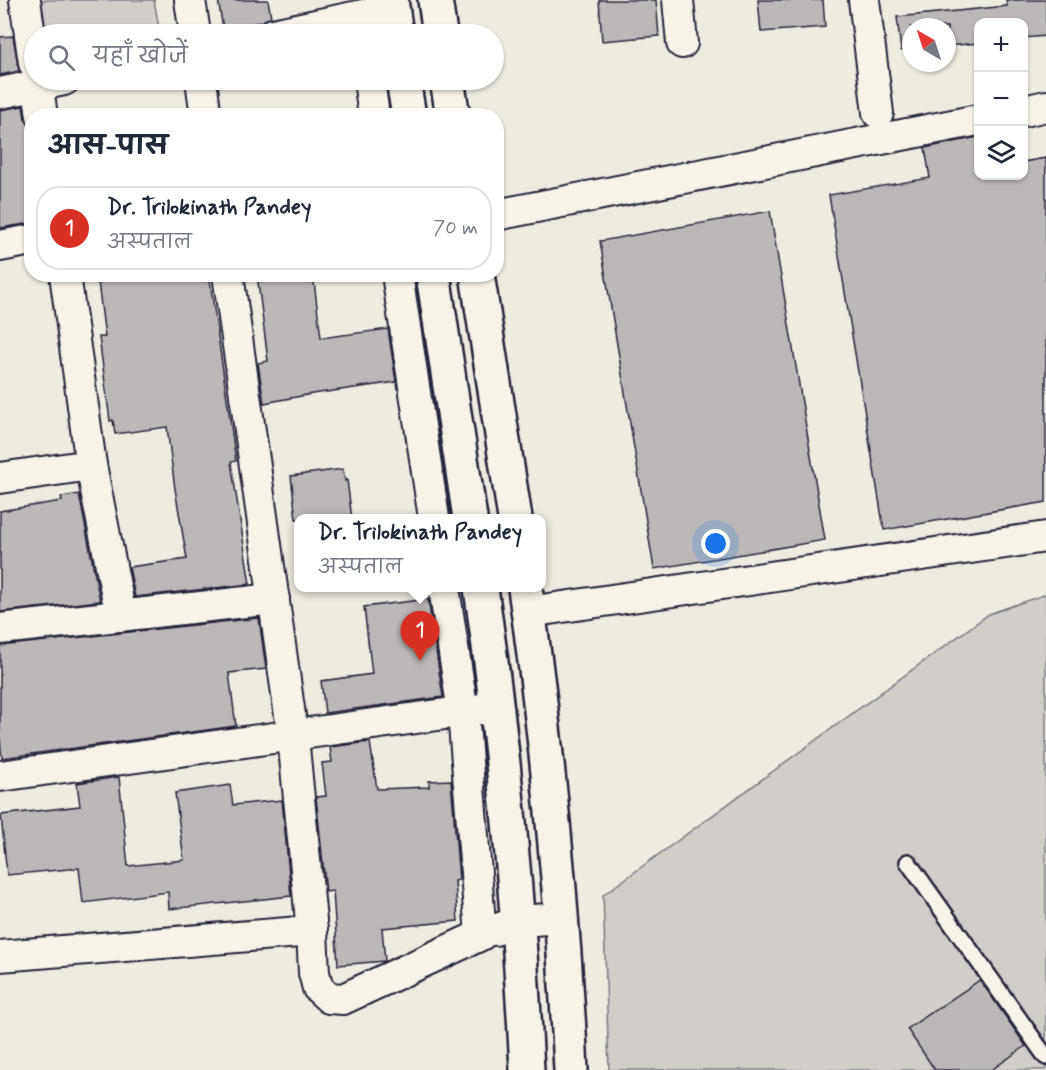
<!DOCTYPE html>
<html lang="hi">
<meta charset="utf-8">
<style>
body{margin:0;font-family:Mynerve,"Playpen Sans Deva",sans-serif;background:#f2f2f3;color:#1f2937}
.controls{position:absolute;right:18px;top:18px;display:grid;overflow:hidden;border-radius:12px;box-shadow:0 2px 4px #0004}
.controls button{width:54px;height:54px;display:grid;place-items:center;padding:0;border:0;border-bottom:2px solid #e0e1e3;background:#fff;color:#1f2937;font:30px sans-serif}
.compass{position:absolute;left:902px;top:18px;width:54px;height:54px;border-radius:50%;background:#fff;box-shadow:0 2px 4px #0004;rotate:321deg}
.you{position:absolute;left:716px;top:544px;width:21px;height:21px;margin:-15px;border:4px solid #fff;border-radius:50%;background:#1a73e8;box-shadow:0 0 0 9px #1a73e833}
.badge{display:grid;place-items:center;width:39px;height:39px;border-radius:50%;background:#d93025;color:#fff;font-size:20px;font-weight:700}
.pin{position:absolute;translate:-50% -50px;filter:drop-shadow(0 2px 3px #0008)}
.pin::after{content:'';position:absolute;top:32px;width:21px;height:18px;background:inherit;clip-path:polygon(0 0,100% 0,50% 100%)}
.popup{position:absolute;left:294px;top:514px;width:252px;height:78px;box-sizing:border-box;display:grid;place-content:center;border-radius:12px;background:#fff;filter:drop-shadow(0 2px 4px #0005);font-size:20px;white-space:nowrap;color:#747a83}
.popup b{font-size:22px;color:#1f2937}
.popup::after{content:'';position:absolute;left:50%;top:100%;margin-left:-12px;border:12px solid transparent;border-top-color:#fff}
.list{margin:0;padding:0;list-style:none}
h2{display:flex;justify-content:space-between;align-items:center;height:78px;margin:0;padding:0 24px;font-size:26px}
h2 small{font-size:20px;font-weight:400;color:#747a83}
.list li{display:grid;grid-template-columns:39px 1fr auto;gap:18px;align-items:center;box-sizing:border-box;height:84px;margin:0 12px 12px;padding:0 12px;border:2px solid #e0e1e3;border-radius:24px}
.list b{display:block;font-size:22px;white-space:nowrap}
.list p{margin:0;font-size:20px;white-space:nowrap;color:#747a83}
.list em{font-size:20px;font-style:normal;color:#747a83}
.icon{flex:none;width:33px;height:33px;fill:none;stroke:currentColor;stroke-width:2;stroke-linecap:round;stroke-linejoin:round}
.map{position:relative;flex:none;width:1046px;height:1070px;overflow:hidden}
.search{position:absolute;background:#fff;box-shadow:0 2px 4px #0004;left:24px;top:24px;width:480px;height:66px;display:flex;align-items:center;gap:15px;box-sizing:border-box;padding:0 21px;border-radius:33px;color:#747a83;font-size:22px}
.panel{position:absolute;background:#fff;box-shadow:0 2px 4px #0004;left:24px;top:108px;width:480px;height:174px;border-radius:24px}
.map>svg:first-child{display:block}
.green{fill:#d1cdc9;stroke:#7a7882;stroke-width:1.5}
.building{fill:#bbb8b7;stroke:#22223b;stroke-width:1.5}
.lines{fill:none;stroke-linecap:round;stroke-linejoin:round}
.lane-casing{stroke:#22223b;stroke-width:20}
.street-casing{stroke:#22223b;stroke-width:34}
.secondary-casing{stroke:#22223b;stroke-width:38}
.lane{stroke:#f7f3e8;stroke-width:15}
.street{stroke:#f7f3e8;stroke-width:30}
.secondary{stroke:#f7f3e8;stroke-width:33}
</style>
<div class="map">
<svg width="1046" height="1070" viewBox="0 0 1046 1070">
<rect width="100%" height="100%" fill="#eeebe1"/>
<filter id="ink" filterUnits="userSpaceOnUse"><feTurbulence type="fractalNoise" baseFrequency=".0167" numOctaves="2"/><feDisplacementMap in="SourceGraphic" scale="12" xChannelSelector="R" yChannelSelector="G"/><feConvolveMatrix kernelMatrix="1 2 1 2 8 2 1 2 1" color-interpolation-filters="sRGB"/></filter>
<g filter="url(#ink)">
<g class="green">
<polygon points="33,0 154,0 160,34 38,34"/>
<polygon points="1046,594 1046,1070 609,1070 603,895 989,614"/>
</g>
<g class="building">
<polygon points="218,0 268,0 271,17 261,22 223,28"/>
<polygon points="599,0 656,0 659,36 602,41"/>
<polygon points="758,0 823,0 825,27 761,32"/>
<polygon points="1006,0 1046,0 1046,36 1023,38 1023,22 978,22 978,43 947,46 947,27 911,27 911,50 901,51 897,17 1007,6"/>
<polygon points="13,36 19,71 0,75 0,37"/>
<polygon points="23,106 25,119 32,129 32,223 0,228 0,110"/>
<polygon points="978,137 978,176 1023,176 1023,162 1046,158 1046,502 884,530 829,195 930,178 925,148"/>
<polygon points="770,211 825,540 654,569 600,241"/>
<polygon points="97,274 209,274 236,461 231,462 250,584 135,597 129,567 187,559 175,489 167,427 115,434 113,420 110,421 99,337 105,337"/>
<polygon points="257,274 313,274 321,338 388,329 396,382 312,394 264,403 258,363 268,361"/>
<polygon points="343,469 345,481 347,480 352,519 296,519 291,476"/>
<polygon points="79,494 100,601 0,612 0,511 62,501 61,497"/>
<polygon points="428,599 443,697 325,713 321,681 372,674 364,607"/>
<polygon points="259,618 266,669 229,673 236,726 2,758 0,739 0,646"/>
<polygon points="370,742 377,789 429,787 429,781 451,780 459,880 455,881 458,921 382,928 385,961 338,965 333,891 326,892 316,797 326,796 322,763 332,762 330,747"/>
<polygon points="119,777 128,866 184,860 175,793 230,785 233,805 282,800 291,896 169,909 168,892 83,903 79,868 7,875 1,815 80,806 77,783"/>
<polygon points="980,980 1026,1046 991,1070 935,1070 907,1029"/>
</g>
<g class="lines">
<defs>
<polyline id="lane" points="908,862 1046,1057"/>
<g id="street">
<polyline points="25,0 34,63"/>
<polyline points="190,0 195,34"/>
<polyline points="678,0 682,43"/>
<polyline points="864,0 878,113"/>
<polyline points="273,34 392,9"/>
<polyline points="37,80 42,116"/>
<polyline points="201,80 206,116"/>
<polyline points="369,80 374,116"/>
<polyline points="0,93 64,80"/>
<polyline points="1024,111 1046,106"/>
<polyline points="496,215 978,120"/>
<polyline points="0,246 32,240"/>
<polyline points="65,274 91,465 121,616"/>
<polyline points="228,274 293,737 312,931 314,973 318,988 329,998 343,999 481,935 463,712 444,588"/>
<polyline points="397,274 434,518"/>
<polyline points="0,478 91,465"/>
<polyline points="528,612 1046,537"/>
<polyline points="0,629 274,599"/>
<polyline points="0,776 481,709"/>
<polyline points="495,930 519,921 562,918"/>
<polyline points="0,956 312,931"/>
</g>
<g id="secondary">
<polyline points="391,0 396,34"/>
<polyline points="435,0 440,34"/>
<polyline points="403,80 409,116"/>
<polyline points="447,80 453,116"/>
<polyline points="433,274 470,518"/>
<polyline points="477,274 515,518"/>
<path d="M 481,588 C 504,748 519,908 527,1070"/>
<path d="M 525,588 C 548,748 563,908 571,1070"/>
</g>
</defs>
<use href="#lane" class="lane-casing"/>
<use href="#street" class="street-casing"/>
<use href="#secondary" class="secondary-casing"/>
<use href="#lane" class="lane"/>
<use href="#street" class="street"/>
<use href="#secondary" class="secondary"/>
</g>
</g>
</svg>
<div class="controls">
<button>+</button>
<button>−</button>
<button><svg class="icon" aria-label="layers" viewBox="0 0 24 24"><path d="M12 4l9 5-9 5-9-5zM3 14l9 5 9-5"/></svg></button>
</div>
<svg class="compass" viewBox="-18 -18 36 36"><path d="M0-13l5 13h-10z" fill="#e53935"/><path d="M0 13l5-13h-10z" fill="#747a83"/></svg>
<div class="you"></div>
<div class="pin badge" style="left:420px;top:661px">1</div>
<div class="popup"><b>Dr. Trilokinath Pandey</b>अस्पताल</div>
<div class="search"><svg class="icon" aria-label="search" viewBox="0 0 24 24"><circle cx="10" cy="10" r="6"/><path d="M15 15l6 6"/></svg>यहाँ खोजें</div>
<section class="panel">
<h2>आस-पास<small></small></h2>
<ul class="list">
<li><span class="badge">1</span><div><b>Dr. Trilokinath Pandey</b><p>अस्पताल</p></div><em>70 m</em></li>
</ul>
</section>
</div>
